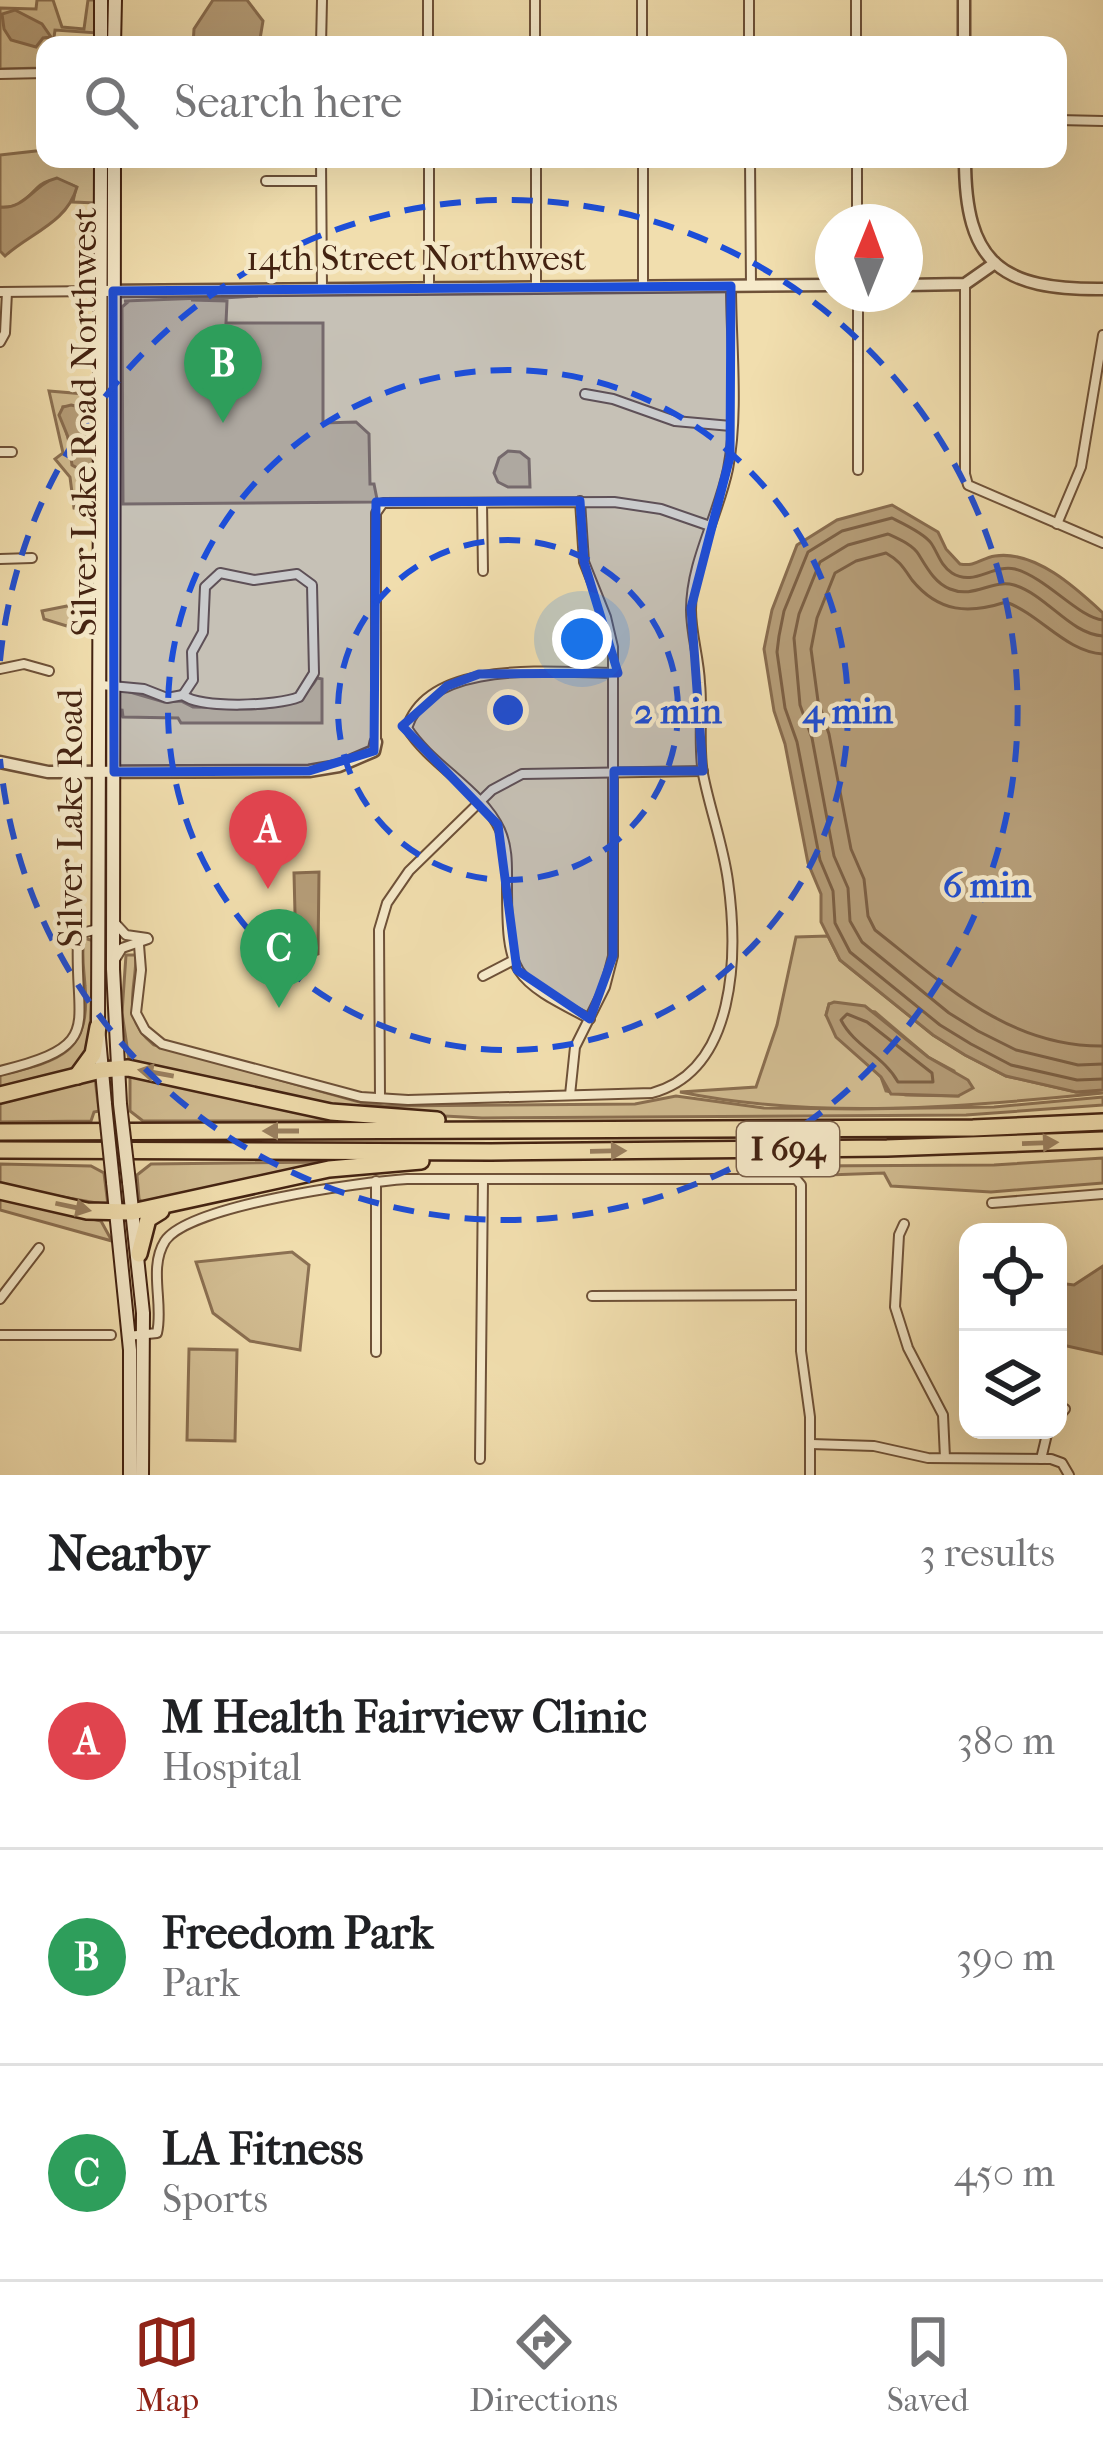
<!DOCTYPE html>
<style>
body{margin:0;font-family:"IM FELL French Canon",serif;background:#f2f2f2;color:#202124}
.controls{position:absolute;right:36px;bottom:36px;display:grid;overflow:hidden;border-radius:24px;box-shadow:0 12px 48px #0002}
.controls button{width:108px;height:108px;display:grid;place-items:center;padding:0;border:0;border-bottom:3px solid #e0e0e0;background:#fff;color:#202124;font:60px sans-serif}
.compass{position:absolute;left:815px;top:204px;width:108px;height:108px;border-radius:50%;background:#fff;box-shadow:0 12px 48px #0002;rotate:1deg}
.you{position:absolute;left:582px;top:639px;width:42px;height:42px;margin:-30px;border:9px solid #fff;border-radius:50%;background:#1a73e8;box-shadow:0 0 0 18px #1a73e833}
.badge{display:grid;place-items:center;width:78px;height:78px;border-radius:50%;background:#8f2418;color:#fff;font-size:39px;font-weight:700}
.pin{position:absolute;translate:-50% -99px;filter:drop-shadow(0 3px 6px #0008)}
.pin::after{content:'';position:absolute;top:63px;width:42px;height:36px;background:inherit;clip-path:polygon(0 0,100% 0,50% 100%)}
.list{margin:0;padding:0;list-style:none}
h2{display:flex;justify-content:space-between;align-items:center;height:156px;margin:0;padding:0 48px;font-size:51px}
h2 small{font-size:39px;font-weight:400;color:#757577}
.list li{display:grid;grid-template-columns:78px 1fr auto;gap:36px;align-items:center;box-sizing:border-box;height:216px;padding:0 48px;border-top:3px solid #e0e0e0}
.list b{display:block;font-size:45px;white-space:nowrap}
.list p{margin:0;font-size:39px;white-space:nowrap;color:#757577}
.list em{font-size:39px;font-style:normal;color:#757577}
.icon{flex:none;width:66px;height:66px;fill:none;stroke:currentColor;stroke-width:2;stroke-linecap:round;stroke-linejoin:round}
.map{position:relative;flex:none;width:1103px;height:1475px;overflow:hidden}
.search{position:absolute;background:#fff;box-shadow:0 12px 48px #0002;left:36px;right:36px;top:36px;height:132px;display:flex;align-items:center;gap:30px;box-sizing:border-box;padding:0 42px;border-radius:24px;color:#757577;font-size:45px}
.sheet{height:804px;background:#fff}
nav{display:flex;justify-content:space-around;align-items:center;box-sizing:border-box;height:168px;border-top:3px solid #e0e0e0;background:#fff;font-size:33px;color:#757577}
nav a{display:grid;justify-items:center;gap:6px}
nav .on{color:#8f2418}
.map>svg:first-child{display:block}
.green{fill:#d3be93;stroke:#8b7052;stroke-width:3;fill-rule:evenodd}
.water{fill:#b69e79;stroke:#886c4f;stroke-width:3}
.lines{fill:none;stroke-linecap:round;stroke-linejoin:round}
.shore{stroke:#7c6045;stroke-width:3}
.minor-casing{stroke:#6e5138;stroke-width:12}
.tertiary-casing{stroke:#6e5138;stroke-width:15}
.secondary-casing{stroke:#432211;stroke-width:16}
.motorway-casing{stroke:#432211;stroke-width:20}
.minor{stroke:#f6eaca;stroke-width:8}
.tertiary{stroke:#f6eaca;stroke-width:10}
.secondary{stroke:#f6eaca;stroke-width:12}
.motorway{stroke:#f1deae;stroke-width:15}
.secondary-bridge-casing{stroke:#432211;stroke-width:16;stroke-linecap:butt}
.secondary-bridge{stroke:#f6eaca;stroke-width:12}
.oneway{fill:#9a8060}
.marked{fill:#1d4ed8;fill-opacity:0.2;stroke:#1d4ed8;stroke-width:9;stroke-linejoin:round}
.ring{fill:none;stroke:#1d4ed8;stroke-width:6;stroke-dasharray:21 15}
.labels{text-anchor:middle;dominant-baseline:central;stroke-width:9;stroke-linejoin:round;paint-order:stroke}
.shield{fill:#f6eaca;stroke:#795e48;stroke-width:3}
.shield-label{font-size:33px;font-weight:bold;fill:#432211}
.street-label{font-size:36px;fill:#432211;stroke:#f6eaca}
.centre{fill:#1d4ed8;stroke:#f6eaca;stroke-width:6}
.ring-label{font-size:36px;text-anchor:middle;font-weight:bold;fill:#1d4ed8;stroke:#f6eaca;stroke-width:9;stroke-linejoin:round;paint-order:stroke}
</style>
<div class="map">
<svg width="1103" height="1475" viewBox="0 0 1103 1475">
<rect width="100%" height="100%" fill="#f1deae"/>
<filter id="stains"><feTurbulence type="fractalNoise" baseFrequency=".00167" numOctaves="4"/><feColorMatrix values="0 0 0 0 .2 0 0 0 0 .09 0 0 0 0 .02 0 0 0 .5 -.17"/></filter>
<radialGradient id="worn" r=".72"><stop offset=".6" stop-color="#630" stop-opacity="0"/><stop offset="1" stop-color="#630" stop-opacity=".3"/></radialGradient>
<g class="green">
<polygon points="37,0 53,0 62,27 84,29 88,0 97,0 97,33 55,30 53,45 45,45 45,68 0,69 0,8 36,9"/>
<path d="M 45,150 L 45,159 L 96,159 L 96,203 L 73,202 L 76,187 C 28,164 41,210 0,207 L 0,155 Z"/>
<polygon points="258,296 191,300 227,301 226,323 323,323 323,423 356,422 369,434 370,484 374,484 377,499 373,502 123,504 122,307 129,301 124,301"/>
<path d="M 49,391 L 96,395 L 96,510 L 74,508 L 70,477 L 55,459 L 63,453 ZM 79,406 L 93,476 L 78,471 L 63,421 L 63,407 Z"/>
<polygon points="508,451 520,452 529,459 530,487 508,487 498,482 494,473 499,458"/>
<polygon points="96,589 96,635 44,619 42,611 72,605"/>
<path d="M 317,678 L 322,679 L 322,723 L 181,723 L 178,718 L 123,717 L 122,709 L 119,720 L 119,692 L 123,690 L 164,702 L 181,701 L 193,707 C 234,707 294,720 317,678 Z"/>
<path d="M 828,936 L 840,960 L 933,1035 L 965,1055 L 1006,1076 L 1076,1092 L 1103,1093 C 965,1107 816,1120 680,1092 L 756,1087 L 777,1025 L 796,937 ZM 829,1004 L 875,1012 L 928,1057 L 954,1071 L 958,1096 L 906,1095 L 886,1091 L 881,1077 L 826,1015 Z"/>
<path d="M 84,938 L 94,941 L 89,1051 L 77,1070 L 0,1089 L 0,1075 C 58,1061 91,1055 85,986 C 84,970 81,954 84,938 Z"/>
<path d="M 126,955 L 136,955 C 136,992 120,1018 154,1045 L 363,1103 L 384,1106 L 635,1104 L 676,1096 L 764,1108 L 858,1109 L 994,1107 L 1103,1097 L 1103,1105 L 966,1115 L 482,1118 L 350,1111 L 129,1060 L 122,1013 Z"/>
<polygon points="130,1077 131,1076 353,1121 143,1121 130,1111"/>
<polygon points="95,1078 99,1111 94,1112 91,1121 0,1122 0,1099"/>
<polygon points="1103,1158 1103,1183 991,1192 891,1186 884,1173 800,1176 800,1166 994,1165"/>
<polygon points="333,1162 145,1206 139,1199 137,1175 151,1164"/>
<polygon points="0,1164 91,1166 104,1173 108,1205 0,1186"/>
<polygon points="0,1198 101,1221 112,1241 0,1210"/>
<polygon points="292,1252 309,1265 300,1350 250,1341 213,1313 196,1262"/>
<polygon points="189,1349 237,1350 235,1441 187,1440"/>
</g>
<g class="water">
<polygon points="213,0 247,0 263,21 259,45 193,45 194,29"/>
<polygon points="15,10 42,24 51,37 43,38 36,47 11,40 4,29 2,14"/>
<path d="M 57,178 L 77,187 C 67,223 30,233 5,256 L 0,251 L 0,207 C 25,210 35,183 57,178 Z"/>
<polygon points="71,405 93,410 93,477 72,465 68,437 59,415 63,407"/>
<path d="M 892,505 L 938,532 L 946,549 L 960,564 C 976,567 981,558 995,556 C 1035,550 1076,588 1103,613 L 1103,1090 L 1076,1092 L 1006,1076 L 965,1055 L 933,1035 L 840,960 L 821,922 L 821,894 L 808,863 L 785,744 L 774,711 L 764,649 L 772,610 L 797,545 L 837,520 Z"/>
<polygon points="319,872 318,954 303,959 296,954 294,873"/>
<polygon points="834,1002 865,1006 928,1057 968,1080 973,1088 958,1096 891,1094 881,1077 836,1037 826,1015 829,1004"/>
<polygon points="1103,1266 1103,1354 1058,1344 1058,1283 1074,1285"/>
</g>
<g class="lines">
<g class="shore">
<path d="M 1103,620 C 1079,618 1047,578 1015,569 C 992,564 974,587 952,573 C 940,565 938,553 931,543 C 924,533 902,523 892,518 L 842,531 L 808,552 L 784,611 L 779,636 L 777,652 L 785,708 L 797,742 L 820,860 L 833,891 L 835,923 L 850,952 L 940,1025 L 971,1044 L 1011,1065 L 1077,1080 L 1103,1079"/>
<path d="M 1103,636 C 1070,634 1047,595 1014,585 C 992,579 974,599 950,589 C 935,583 927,568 919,555 C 913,545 899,539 888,534 L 848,545 L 820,562 L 799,614 L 794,638 L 800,705 L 812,738 L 834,856 L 848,888 L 850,921 L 862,942 L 949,1013 L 978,1031 L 1016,1050 L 1078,1065 L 1103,1064"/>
<path d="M 1103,654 C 1066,652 1041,615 1006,602 C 969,614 939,613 912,580 C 903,567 900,561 886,553 L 856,561 L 835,573 L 817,618 L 811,649 L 818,701 L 829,734 L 851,849 L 864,879 L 868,916 L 875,930 C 945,985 1009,1047 1103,1046"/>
<path d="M 847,1014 L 867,1022 L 932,1073 L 933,1082 L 898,1082 C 884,1056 854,1046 841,1020 Z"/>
</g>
<defs>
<g id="minor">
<polyline points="428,0 428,45"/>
<polyline points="535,0 535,45"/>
<polyline points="642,0 642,45"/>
<polyline points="749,0 749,45"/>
<polyline points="856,0 856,45"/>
<polyline points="321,45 322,0"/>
<polyline points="0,74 45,73"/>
<polyline points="1058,120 1103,121"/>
<polyline points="321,159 322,289"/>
<polyline points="429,159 429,288"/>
<polyline points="536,159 536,288"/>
<polyline points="643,159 643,287"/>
<polyline points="750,159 751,286"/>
<polyline points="857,159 857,222"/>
<polyline points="266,181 321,181"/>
<polyline points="965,284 965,474 968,485 1103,543"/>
<polyline points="0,292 100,291"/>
<polyline points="0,342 5,333 7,292"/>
<polyline points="585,394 613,399 675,421 731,426"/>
<polyline points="0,452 12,452"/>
<polyline points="858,470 858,294"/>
<polyline points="482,503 483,571"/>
<polyline points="1057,524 1081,467 1103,335"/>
<polyline points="0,559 32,558"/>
<path d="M 220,573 L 254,580 L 297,574 L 312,585 L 314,673 L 299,697 C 278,706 199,709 183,695 L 193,680 L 192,652 L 203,632 L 205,587 Z"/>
<polyline points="0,669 24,664 49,671"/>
<polyline points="101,685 144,689 167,698 183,695"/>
<polyline points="376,742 376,513 383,503 614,502 661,509 710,526"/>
<polyline points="114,922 126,935 147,938"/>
<path d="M 139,945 L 141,970 L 136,1013 L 145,1030 L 162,1044 L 361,1097 L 408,1100 L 652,1093 C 737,1070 738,953 728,881 C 723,844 710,810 703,774 C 698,744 703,713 700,683 C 699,658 691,634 691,610 C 691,561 718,517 728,469 C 739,411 731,345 731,286"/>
<polyline points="116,958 122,948 148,939"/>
<polyline points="483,976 512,961"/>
<path d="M 590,1019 C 511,978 507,975 507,885 C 507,866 508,848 500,830 C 482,790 431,766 407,728 C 429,657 557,673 614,673"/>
<path d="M 0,1071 C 106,1045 74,1027 78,939 L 82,933 L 98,929"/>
<polyline points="570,1095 575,1047 605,987 613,956 613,647 606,617 584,562 580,501"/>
<polyline points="380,1098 379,930 387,903 409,871 492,790 522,774 703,771"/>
<polyline points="376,1181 376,1352"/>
<polyline points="992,1203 1103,1194"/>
<polyline points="904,1224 899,1235 895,1307 908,1348 943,1415 945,1458"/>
<polyline points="592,1296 801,1295"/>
<polyline points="0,1299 39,1248"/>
<polyline points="0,1335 111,1335"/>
<path d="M 128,1336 L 157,1333 C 164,1304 148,1268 165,1241 C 189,1205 362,1182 407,1179 L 796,1179 L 801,1185 L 801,1351 L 810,1417 L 810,1475"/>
<polyline points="1058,1417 1065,1409"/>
<polyline points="811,1444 874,1446 928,1458 1051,1459 1062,1463 1069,1475"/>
<polyline points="480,1459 483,1180"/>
<polyline points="1041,1459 1048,1430"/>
</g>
<g id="tertiary">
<polyline points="964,0 964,45"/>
<path d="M 965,159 C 965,264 1001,290 1103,289"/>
<polyline points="905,285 965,284 995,263"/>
<polyline points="100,291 833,285"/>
<polyline points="0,762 48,772 309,771 339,766 374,751 376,742"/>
</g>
<g id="secondary">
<polyline points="101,45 101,0"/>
<polyline points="114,45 115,0"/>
<polyline points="101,159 98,1027 105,1104"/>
<polyline points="114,159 113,969 120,1104"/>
<polyline points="113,1182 130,1350 130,1475"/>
<polyline points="129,1182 143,1313 142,1475"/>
</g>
<g id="motorway">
<polyline points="77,1076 93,1054 98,1027"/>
<polyline points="0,1095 101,1070 128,1068 331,1112 437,1120"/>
<polyline points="0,1132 973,1128 1103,1122"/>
<polyline points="0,1150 491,1152 887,1148 1103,1140"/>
<polyline points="0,1191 87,1211 132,1212 329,1169 421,1161"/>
<polyline points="139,1254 148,1219 161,1211"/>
</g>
</defs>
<use href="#minor" class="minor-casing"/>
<use href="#tertiary" class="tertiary-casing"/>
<use href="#secondary" class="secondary-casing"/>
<use href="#motorway" class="motorway-casing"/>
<use href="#minor" class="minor"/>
<use href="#tertiary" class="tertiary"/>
<use href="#secondary" class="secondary"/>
<use href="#motorway" class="motorway"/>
<defs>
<g id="secondary-bridge">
<polyline points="105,1104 113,1182"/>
<polyline points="120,1104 129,1182"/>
</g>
</defs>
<use href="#secondary-bridge" class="secondary-bridge-casing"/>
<use href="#secondary-bridge" class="secondary-bridge"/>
</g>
<defs><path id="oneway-solid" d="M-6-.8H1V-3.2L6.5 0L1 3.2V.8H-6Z" transform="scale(3)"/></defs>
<g class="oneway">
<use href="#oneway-solid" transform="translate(156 1073) rotate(-170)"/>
<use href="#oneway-solid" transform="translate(281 1131) rotate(180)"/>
<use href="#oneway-solid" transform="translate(1040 1143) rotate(-2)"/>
<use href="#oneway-solid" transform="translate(608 1151) rotate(-1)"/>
<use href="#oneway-solid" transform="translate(73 1207) rotate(12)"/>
</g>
<path class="marked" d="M 731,286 L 730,457 L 691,608 L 703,771 L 614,771 L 613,956 L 590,1019 L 517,970 L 498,825 L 402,726 L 447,686 L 479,674 L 618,673 L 584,562 L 580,501 L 376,502 L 374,751 L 309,771 L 114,772 L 113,291 Z"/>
<g class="ring">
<circle cx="508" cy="710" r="170"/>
<circle cx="508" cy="710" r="340"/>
<path d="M0 661A510 510 0 1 1 0 759"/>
</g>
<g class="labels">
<rect class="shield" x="737" y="1122" width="102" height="54" rx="9"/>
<g class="shield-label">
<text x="788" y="1149">I 694</text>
</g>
<g class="street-label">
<text x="416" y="258">14th Street Northwest</text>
<text transform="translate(84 422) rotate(-90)">Silver Lake Road Northwest</text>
<text transform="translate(70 818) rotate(-90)">Silver Lake Road</text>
</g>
</g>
<circle cx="508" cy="710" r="18" class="centre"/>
<g class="ring-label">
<text x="678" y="723">2 min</text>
<text x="848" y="723">4 min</text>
<text x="987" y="897">6 min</text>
</g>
<rect width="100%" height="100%" filter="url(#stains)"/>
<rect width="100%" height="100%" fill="url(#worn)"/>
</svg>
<div class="controls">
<button><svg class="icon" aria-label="locate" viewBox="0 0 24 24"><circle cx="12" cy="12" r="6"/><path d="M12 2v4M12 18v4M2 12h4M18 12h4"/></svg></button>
<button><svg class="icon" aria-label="layers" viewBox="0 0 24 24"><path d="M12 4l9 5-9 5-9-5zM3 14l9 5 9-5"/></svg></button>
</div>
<svg class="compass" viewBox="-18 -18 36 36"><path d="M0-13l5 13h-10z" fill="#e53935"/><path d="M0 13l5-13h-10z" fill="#757577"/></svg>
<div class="you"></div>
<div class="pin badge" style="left:268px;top:889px;background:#e0444e">A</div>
<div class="pin badge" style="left:223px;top:423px;background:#2e9e5b">B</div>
<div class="pin badge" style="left:279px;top:1008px;background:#2e9e5b">C</div>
<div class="search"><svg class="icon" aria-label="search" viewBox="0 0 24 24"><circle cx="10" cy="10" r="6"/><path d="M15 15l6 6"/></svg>Search here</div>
</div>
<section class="sheet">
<h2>Nearby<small>3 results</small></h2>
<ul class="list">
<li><span class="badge" style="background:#e0444e">A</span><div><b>M Health Fairview Clinic</b><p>Hospital</p></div><em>380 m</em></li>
<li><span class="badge" style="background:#2e9e5b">B</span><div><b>Freedom Park</b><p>Park</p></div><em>390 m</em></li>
<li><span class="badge" style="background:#2e9e5b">C</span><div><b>LA Fitness</b><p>Sports</p></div><em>450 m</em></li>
</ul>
</section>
<nav>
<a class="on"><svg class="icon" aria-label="map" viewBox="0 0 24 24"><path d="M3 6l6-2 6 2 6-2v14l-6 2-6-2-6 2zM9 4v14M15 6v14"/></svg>Map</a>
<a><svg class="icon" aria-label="directions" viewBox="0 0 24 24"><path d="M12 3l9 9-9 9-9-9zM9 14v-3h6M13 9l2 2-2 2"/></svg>Directions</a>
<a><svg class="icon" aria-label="saved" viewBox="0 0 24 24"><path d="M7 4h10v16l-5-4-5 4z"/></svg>Saved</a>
</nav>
